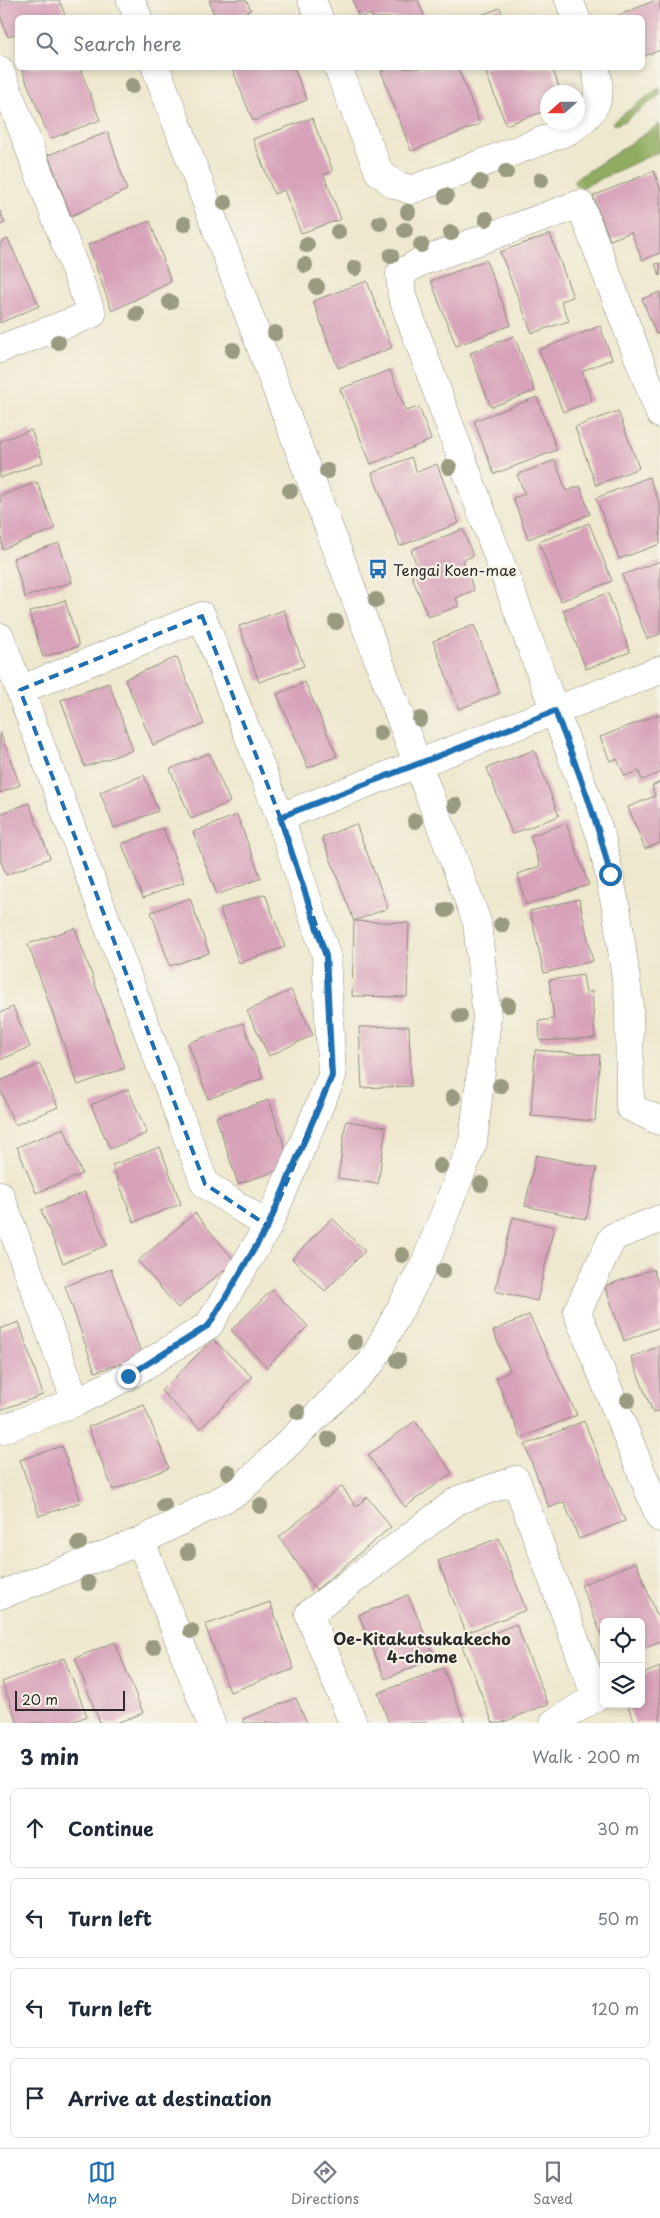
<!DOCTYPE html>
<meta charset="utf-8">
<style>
body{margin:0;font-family:"Playpen Sans",sans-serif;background:#f6f6f7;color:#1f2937}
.controls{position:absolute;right:15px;bottom:15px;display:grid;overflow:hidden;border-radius:8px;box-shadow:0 2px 8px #0003}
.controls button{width:45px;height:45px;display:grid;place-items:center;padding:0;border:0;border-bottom:1px solid #e0e1e3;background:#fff;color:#1f2937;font:25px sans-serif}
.compass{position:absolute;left:540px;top:85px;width:45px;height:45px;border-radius:50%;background:#fff;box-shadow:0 2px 8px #0003;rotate:249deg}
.scale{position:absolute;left:15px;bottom:12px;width:110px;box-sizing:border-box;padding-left:5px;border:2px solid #2b2b2b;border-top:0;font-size:14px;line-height:18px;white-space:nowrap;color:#2b2b2b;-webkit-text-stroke:4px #f7f3e8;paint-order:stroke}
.stop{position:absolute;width:15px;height:15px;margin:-11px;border:4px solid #1f6fb2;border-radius:50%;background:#fff}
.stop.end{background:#1f6fb2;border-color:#fff;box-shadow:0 1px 5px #0008}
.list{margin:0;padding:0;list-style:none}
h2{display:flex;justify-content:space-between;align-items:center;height:65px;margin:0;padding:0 20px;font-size:21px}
h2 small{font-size:16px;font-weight:400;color:#747a83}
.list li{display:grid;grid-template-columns:32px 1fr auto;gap:15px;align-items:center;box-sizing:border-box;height:80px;margin:0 10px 10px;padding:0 10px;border:1px solid #e0e1e3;border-radius:8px}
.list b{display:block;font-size:19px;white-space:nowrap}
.list em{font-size:16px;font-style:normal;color:#747a83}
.icon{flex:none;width:28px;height:28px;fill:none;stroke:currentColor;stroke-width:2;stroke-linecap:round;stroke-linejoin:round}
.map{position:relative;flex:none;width:660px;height:1723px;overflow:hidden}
.search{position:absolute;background:#fff;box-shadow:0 2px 8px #0003;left:15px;right:15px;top:15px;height:55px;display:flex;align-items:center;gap:12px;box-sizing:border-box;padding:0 18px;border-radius:8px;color:#747a83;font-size:19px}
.sheet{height:425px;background:#fff}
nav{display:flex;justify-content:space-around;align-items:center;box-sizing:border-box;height:70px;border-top:1px solid #e0e1e3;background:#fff;font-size:14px;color:#747a83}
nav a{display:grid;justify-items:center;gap:2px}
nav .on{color:#1f6fb2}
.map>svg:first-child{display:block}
.forest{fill:#8fac60;stroke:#5d6c46}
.building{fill:#d7a1b9}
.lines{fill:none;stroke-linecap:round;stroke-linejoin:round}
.minor-casing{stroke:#8c8a7c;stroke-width:29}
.minor{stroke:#fff;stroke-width:28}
.tree{fill:#999a7f}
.route{stroke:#1f6fb2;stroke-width:6}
.marked{fill:none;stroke:#1f6fb2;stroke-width:4;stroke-dasharray:10 6;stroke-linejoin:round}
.labels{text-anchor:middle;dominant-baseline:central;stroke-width:4.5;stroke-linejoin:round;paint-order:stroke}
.poi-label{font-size:15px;fill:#2b2b2b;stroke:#f7f3e8;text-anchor:start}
.neighbourhood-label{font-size:16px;font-weight:bold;fill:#2b2b2b;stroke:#f7f3e8}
</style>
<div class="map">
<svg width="660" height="1723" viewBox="0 0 660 1723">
<rect width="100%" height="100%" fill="#f7f3e8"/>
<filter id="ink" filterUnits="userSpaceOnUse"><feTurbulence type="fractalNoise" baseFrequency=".02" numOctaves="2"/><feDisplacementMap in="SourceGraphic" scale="10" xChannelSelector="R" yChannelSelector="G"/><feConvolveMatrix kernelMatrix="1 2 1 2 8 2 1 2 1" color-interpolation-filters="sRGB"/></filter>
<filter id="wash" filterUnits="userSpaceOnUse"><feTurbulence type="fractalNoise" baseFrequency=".0096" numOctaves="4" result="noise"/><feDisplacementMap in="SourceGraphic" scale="20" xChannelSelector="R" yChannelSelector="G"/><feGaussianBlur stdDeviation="1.12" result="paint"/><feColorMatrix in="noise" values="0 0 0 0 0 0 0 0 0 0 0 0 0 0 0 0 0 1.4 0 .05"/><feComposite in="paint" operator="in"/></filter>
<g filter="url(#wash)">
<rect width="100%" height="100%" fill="#eee8ce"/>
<g class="forest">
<polygon points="660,87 660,95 625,121 614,125 613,122"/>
<polygon points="660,124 660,151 581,188 576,186 573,181"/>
</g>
<g id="blocks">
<g class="building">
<polygon points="0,0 59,0 65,15 59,18 18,18 18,33 8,37 0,15"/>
<polygon points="209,0 246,0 251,10 232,18 215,18"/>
<polygon points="353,0 418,0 425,18 372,18 371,14 359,18"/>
<polygon points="656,0 660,0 660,50 642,57 642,18 618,18 617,16"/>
<polygon points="500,8 504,18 476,18 476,17"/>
<polygon points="21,68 80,68 100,120 50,139"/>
<polygon points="232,68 294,68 307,100 253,121"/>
<polygon points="390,68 458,68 480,124 411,151 381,71"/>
<polygon points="484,68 552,68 561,92 548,92 548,110 506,125"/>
<polygon points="312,118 333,171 324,175 341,219 301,233 284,190 274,194 253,139"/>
<polygon points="108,132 127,190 71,216 48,155"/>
<polygon points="654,171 660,189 660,253 642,260 631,232 610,240 593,196"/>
<polygon points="0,211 5,223 0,225"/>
<polygon points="150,221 171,282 112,311 88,245"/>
<polygon points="550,234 573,297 561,301 569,321 532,333 500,252"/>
<polygon points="8,239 39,306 0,323 0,243"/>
<polygon points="486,260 511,325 456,346 431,281"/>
<polygon points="660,263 660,276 655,264"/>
<polygon points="367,281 392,348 338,368 313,301"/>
<polygon points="660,292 660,333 656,334 642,299"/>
<polygon points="600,326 612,359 582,371 592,401 563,412 539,350"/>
<polygon points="514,336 535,391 491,407 470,353"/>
<polygon points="390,370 406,411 419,407 431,440 371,464 340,389"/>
<polygon points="537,397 557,450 494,474 474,421"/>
<polygon points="618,411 639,468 596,485 575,427"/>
<polygon points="31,430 43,462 0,478 0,441"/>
<polygon points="411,457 417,472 437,464 459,523 400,546 372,473"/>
<polygon points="555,460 566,491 580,486 590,514 528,539 513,498 525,494 517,475"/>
<polygon points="649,477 660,505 660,544 619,559 596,498"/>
<polygon points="37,482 55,529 2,549 0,496"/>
<polygon points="589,523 612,581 561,601 539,542"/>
<polygon points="463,529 473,556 463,560 474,590 456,598 459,606 428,617 411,574 419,571 411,550"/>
<polygon points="59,543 72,582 25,597 13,558"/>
<polygon points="660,561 660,634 647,639 622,575"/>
<polygon points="608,593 630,652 586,669 563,610"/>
<polygon points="65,600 79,646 43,657 29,612"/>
<polygon points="284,610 304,666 259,682 239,626"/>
<polygon points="474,625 500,693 459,709 433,641"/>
<polygon points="177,657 204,724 153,745 125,679"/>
<polygon points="305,682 337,756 308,768 277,694"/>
<polygon points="109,683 133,750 85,767 61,700"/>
<polygon points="660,714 660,773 642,780 639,771 625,776 617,759 610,761 600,737"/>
<polygon points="0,732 20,785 0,793"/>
<polygon points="534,750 559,816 512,834 487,768"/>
<polygon points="209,753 230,802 191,819 170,769"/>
<polygon points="144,775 158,811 114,828 100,792"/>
<polygon points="660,782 660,843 645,849 628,807 655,796 652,786"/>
<polygon points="29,803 50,858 6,875 0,859 0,814"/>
<polygon points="237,815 261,878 217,895 193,832"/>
<polygon points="566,823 589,885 526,905 518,874 540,866 530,836"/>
<polygon points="356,824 388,908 354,921 322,837"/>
<polygon points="163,828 184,882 143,898 122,844"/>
<polygon points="265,894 285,947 239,963 220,909"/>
<polygon points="190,898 209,953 170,966 151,912"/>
<polygon points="579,899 593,961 544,973 530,911"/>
<polygon points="354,921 409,923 407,997 352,996"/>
<polygon points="75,928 125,1068 78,1085 28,944"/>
<polygon points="583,975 586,993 592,991 595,1038 540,1041 539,1021 554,1019 549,980"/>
<polygon points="291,990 313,1035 269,1056 247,1011"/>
<polygon points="13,1007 30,1047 0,1060 0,1013"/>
<polygon points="243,1023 263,1078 208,1099 188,1043"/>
<polygon points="409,1026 411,1086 362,1088 359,1027"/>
<polygon points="535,1050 600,1055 595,1121 531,1116"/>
<polygon points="40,1064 58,1107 15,1125 0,1089 0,1081"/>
<polygon points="128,1089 147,1133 110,1149 91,1105"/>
<polygon points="269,1100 291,1166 238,1184 216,1117"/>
<polygon points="346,1121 386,1127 378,1184 338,1178"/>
<polygon points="64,1128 82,1174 36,1193 17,1147"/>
<polygon points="160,1147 181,1204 134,1222 112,1165"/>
<polygon points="536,1155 597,1168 586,1219 525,1206"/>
<polygon points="85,1192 107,1245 63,1263 41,1210"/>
<polygon points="195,1213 235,1261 178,1308 138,1261"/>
<polygon points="513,1217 554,1227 537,1301 495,1291"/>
<polygon points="332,1218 365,1251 325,1291 292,1259"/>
<polygon points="111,1269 142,1356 95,1372 65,1286"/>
<polygon points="653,1269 660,1288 660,1327 624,1341 605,1286"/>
<polygon points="272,1290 308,1326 267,1367 231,1330"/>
<polygon points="529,1315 577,1415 521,1438 496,1378 510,1371 493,1331"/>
<polygon points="19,1322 43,1395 0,1410 0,1329"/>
<polygon points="213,1339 252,1377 200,1429 161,1391"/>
<polygon points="660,1346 660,1410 653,1413 631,1357"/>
<polygon points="144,1405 169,1468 113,1490 88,1427"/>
<polygon points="415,1421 452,1473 405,1507 368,1455"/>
<polygon points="584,1421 625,1521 579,1539 564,1502 549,1508 525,1445"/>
<polygon points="62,1446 81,1502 39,1516 20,1460"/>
<polygon points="342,1486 356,1507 367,1497 391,1527 316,1590 279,1537"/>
<polygon points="499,1538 526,1610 466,1633 438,1561"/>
<polygon points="636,1562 660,1623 660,1641 641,1649 641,1622 604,1622 604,1641 581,1585"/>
<polygon points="408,1595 435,1658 385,1679 359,1615"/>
<polygon points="270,1602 294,1669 230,1692 205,1625"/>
<polygon points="516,1624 548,1704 501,1723 493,1723 462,1646"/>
<polygon points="115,1642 143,1713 116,1723 100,1723 75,1658"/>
<polygon points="64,1658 87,1716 69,1723 18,1723 2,1682"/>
<polygon points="660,1667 660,1723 635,1723 627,1704 641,1704 641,1675"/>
<polygon points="443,1668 465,1723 389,1723 378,1693"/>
<polygon points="296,1698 307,1723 244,1723 243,1719"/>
</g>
</g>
</g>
<g filter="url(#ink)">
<use href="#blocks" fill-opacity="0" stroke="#8c8a7c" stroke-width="1"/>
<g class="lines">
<defs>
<g id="minor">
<polyline points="131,0 138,18"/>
<polyline points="312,0 319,18"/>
<polyline points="569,0 576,18"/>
<path d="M 338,68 L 379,172 L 394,184 L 411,190 L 568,131 C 594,114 605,99 595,68"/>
<polyline points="0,70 92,314 0,349"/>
<polyline points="660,414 580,204 420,262 400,274 402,296 601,836 617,913 629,1002 630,1107 660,1121"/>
<polyline points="0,637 205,1184 268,1226"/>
<polyline points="280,817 660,670"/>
<polyline points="0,1195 76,1402"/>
<polyline points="660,1219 613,1237 577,1312 660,1518"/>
<polyline points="0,1430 76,1402 128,1376 209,1325 268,1226 332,1076 326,955 280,817 202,616 20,690"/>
<polyline points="141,1541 211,1723"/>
<polyline points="0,1595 141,1541 239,1491 372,1362 426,1261 473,1142 487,1018 477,922 156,68"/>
<polyline points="353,1723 309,1614 458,1500 516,1480 596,1697 554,1723"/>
</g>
</defs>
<use href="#minor" class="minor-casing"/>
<use href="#minor" class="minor"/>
</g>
<g class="tree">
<circle cx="132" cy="86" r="8"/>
<circle cx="506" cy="172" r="8"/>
<circle cx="541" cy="180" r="8"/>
<circle cx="480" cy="182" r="8"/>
<circle cx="446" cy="196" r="8"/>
<circle cx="225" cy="203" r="8"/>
<circle cx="408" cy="212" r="8"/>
<circle cx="486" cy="219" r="8"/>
<circle cx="380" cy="223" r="8"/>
<circle cx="184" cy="224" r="8"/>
<circle cx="405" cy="230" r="8"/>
<circle cx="338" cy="232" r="8"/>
<circle cx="451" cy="233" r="8"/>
<circle cx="307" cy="245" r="8"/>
<circle cx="421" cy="245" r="8"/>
<circle cx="391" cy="256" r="8"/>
<circle cx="305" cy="265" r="8"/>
<circle cx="355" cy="268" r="8"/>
<circle cx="317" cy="287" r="8"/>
<circle cx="170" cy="302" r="8"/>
<circle cx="137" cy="314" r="8"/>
<circle cx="275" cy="333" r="8"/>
<circle cx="58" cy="342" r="8"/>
<circle cx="233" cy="350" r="8"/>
<circle cx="449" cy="467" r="8"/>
<circle cx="327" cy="471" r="8"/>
<circle cx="290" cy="491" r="8"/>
<circle cx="376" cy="600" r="8"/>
<circle cx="336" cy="622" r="8"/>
<circle cx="420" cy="719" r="8"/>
<circle cx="380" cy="733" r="8"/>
<circle cx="455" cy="805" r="8"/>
<circle cx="415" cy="821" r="8"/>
<circle cx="446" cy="910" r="8"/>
<circle cx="501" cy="925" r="8"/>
<circle cx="508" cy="1005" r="8"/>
<circle cx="460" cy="1016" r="8"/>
<circle cx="500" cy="1086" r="8"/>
<circle cx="453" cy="1097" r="8"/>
<circle cx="440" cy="1166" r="8"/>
<circle cx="481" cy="1184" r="8"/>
<circle cx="402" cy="1255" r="8"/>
<circle cx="443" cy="1271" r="8"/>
<circle cx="355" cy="1342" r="8"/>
<circle cx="398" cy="1360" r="8"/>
<circle cx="628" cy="1400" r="8"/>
<circle cx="298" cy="1412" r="8"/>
<circle cx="329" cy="1439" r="8"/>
<circle cx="228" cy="1472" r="8"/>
<circle cx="164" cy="1505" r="8"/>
<circle cx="260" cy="1506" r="8"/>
<circle cx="79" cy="1543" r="8"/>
<circle cx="188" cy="1552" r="8"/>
<circle cx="88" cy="1583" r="8"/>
<circle cx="191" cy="1631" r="8"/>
<circle cx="153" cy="1647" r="8"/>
</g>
</g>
<g class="lines" filter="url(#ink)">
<path class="route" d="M 128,1376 L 209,1325 L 268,1226 L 332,1076 L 326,956 L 280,817 L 555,711 C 576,765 597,818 610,874"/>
</g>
<path class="marked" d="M 202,616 L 280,817 L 326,955 L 332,1076 L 268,1226 L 205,1184 L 20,690 Z"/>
<defs>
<symbol id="bus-bare" viewBox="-9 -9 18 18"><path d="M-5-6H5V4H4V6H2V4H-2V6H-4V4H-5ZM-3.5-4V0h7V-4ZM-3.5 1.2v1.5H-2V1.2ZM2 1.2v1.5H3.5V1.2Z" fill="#1f6fb2" stroke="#f7f3e8" stroke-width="2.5" paint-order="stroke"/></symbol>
</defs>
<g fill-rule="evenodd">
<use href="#bus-bare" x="364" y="555" width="28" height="28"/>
</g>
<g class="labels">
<g class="poi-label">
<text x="393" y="569">Tengai Koen-mae</text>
</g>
<g class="neighbourhood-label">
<text x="422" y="1638">Oe-Kitakutsukakecho<tspan x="422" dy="18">4-chome</tspan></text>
</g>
</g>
</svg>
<div class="controls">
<button><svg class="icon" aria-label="locate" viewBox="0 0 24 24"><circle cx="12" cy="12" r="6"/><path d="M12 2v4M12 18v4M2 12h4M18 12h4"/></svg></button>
<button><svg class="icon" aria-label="layers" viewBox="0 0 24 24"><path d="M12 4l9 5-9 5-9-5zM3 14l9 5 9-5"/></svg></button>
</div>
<svg class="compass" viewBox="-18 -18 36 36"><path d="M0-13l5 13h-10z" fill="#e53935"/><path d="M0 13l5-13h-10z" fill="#747a83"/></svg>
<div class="scale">20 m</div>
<div class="stop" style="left:610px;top:874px"></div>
<div class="stop end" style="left:128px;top:1376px"></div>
<div class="search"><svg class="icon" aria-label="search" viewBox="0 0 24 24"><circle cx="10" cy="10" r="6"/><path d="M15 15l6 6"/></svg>Search here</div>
</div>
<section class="sheet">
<h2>3 min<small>Walk · 200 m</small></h2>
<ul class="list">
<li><svg class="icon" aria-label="ahead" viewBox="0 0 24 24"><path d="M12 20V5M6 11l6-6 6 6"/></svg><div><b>Continue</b></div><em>30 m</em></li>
<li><svg class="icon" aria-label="left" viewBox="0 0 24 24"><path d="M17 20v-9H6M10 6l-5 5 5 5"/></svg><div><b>Turn left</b></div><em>50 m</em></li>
<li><svg class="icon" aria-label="left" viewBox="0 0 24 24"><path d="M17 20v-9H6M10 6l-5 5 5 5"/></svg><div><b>Turn left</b></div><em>120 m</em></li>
<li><svg class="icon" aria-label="arrive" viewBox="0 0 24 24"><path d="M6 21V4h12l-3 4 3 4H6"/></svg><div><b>Arrive at destination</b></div></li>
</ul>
</section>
<nav>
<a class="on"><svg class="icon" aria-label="map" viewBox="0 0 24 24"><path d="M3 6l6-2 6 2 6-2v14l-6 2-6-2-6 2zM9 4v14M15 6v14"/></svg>Map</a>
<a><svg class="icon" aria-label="directions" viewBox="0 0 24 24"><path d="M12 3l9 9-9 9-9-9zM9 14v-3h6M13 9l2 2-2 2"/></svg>Directions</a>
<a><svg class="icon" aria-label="saved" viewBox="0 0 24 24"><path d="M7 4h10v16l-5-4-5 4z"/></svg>Saved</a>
</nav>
